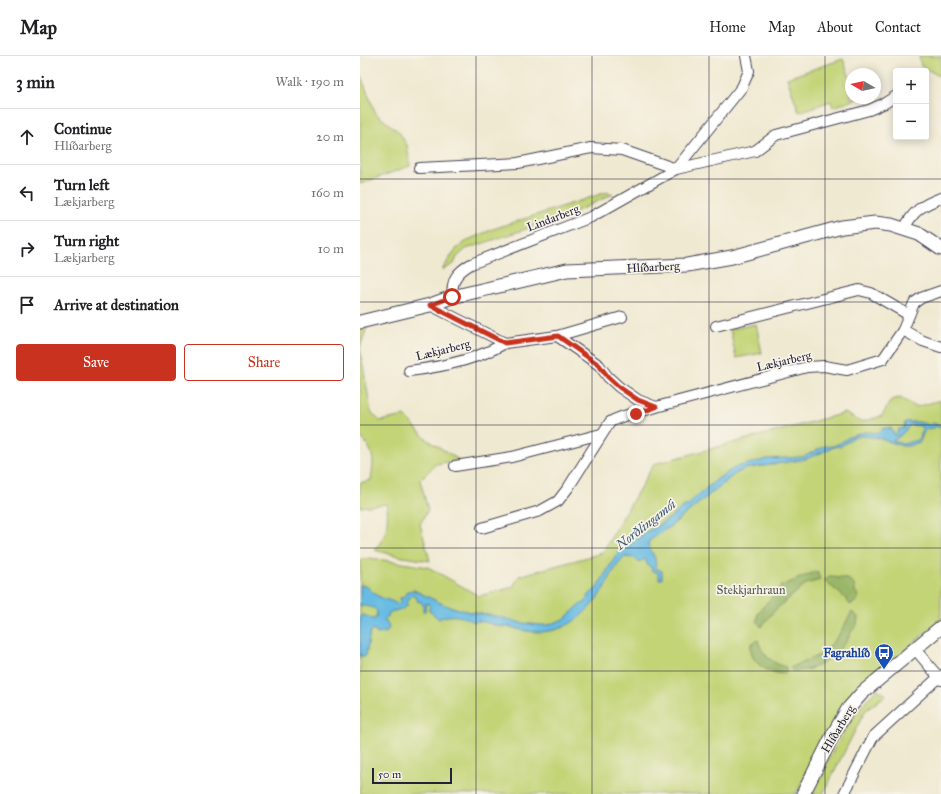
<!DOCTYPE html>
<meta charset="utf-8">
<style>
body{margin:0;font-family:"IM FELL Great Primer",serif;background:#f2f2f2;color:#202124}
.controls{position:absolute;right:12px;top:12px;display:grid;overflow:hidden;border-radius:4px;box-shadow:0 2px 10px #0003}
.controls button{width:36px;height:36px;display:grid;place-items:center;padding:0;border:0;border-bottom:1px solid #e0e0e0;background:#fff;color:#202124;font:20px sans-serif}
.compass{position:absolute;left:485px;top:12px;width:36px;height:36px;border-radius:50%;background:#fff;box-shadow:0 2px 10px #0003;rotate:279deg}
.scale{position:absolute;left:12px;bottom:10px;width:80px;box-sizing:border-box;padding-left:4px;border:2px solid #22223b;border-top:0;font-size:11px;line-height:14px;white-space:nowrap;color:#22223b;-webkit-text-stroke:3px #f7f3e8;paint-order:stroke}
.stop{position:absolute;width:12px;height:12px;margin:-9px;border:3px solid #c8321e;border-radius:50%;background:#fff}
.stop.end{background:#c8321e;border-color:#fff;box-shadow:0 1px 4px #0008}
.list{margin:0;padding:0;list-style:none}
h2{display:flex;justify-content:space-between;align-items:center;height:52px;margin:0;padding:0 16px;font-size:17px}
h2 small{font-size:13px;font-weight:400;color:#757577}
.list li{display:grid;grid-template-columns:26px 1fr auto;gap:12px;align-items:center;box-sizing:border-box;height:56px;padding:0 16px;border-top:1px solid #e0e0e0}
.list b{display:block;font-size:15px;white-space:nowrap}
.list p{margin:0;font-size:13px;white-space:nowrap;color:#757577}
.list em{font-size:13px;font-style:normal;color:#757577}
.actions{display:flex;gap:8px;padding:12px 16px}
.actions a{flex:1;padding:9px 0;border:1px solid #c8321e;border-radius:4px;text-align:center;font-size:14px;color:#c8321e}
.actions .main{background:#c8321e;color:#fff}
.icon{flex:none;width:22px;height:22px;fill:none;stroke:currentColor;stroke-width:2;stroke-linecap:round;stroke-linejoin:round}
.map{position:relative;flex:none;width:581px;height:738px;overflow:hidden}
header{display:flex;align-items:center;gap:24px;box-sizing:border-box;height:56px;padding:0 20px;background:#fff;border-bottom:1px solid #e0e0e0}
header strong{font-size:19px}
nav{display:flex;gap:22px;margin-inline-start:auto;font-size:14px}
main{display:flex}
aside{flex:1;background:#fff}
.map>svg:first-child{display:block}
.green{fill:#c3d477;stroke:#727b59}
.forest{fill:#9ab668;stroke:#5e6c52}
.water{fill:#67bbe3;stroke:#446e8f;fill-rule:evenodd}
.lines{fill:none;stroke-linecap:round;stroke-linejoin:round}
.minor-casing{stroke:#414052;stroke-width:12}
.tertiary-casing{stroke:#414052;stroke-width:15}
.minor{stroke:#fff;stroke-width:10}
.tertiary{stroke:#fff;stroke-width:13}
.route{stroke:#c8321e;stroke-width:5}
.grid{fill:none;stroke:#22223b;stroke-width:1;stroke-opacity:0.55}
.labels{text-anchor:middle;dominant-baseline:central;stroke-width:3.5;stroke-linejoin:round;paint-order:stroke}
.street-label{font-size:12px;fill:#22223b;stroke:#f7f3e8}
.park-label{font-size:12px;fill:#52574d;stroke:#f7f3e8}
.transit-label{font-size:12px;font-weight:bold;fill:#164399;stroke:#f7f3e8;text-anchor:end}
.water-label{font-size:13px;font-style:italic;fill:#3a5876;stroke:#f7f3e8}
</style>
<header>
<strong>Map</strong>
<nav><a>Home</a><a>Map</a><a>About</a><a>Contact</a></nav>
</header>
<main>
<aside>
<h2>3 min<small>Walk · 190 m</small></h2>
<ul class="list">
<li><svg class="icon" aria-label="ahead" viewBox="0 0 24 24"><path d="M12 20V5M6 11l6-6 6 6"/></svg><div><b>Continue</b><p>Hlíðarberg</p></div><em>20 m</em></li>
<li><svg class="icon" aria-label="left" viewBox="0 0 24 24"><path d="M17 20v-9H6M10 6l-5 5 5 5"/></svg><div><b>Turn left</b><p>Lækjarberg</p></div><em>160 m</em></li>
<li><svg class="icon" aria-label="right" viewBox="0 0 24 24"><path d="M7 20v-9h11M14 6l5 5-5 5"/></svg><div><b>Turn right</b><p>Lækjarberg</p></div><em>10 m</em></li>
<li><svg class="icon" aria-label="arrive" viewBox="0 0 24 24"><path d="M6 21V4h12l-3 4 3 4H6"/></svg><div><b>Arrive at destination</b></div></li>
</ul>
<div class="actions"><a class="main">Save</a><a>Share</a></div>
</aside>
<div class="map">
<svg width="581" height="738" viewBox="0 0 581 738">
<rect width="100%" height="100%" fill="#f7f3e8"/>
<filter id="ink" filterUnits="userSpaceOnUse"><feTurbulence type="fractalNoise" baseFrequency=".025" numOctaves="2"/><feDisplacementMap in="SourceGraphic" scale="8" xChannelSelector="R" yChannelSelector="G"/><feConvolveMatrix kernelMatrix="1 2 1 2 8 2 1 2 1" color-interpolation-filters="sRGB"/></filter>
<filter id="wash" filterUnits="userSpaceOnUse"><feTurbulence type="fractalNoise" baseFrequency=".012" numOctaves="4" result="noise"/><feDisplacementMap in="SourceGraphic" scale="16" xChannelSelector="R" yChannelSelector="G"/><feGaussianBlur stdDeviation="0.9" result="paint"/><feColorMatrix in="noise" values="0 0 0 0 0 0 0 0 0 0 0 0 0 0 0 0 0 1.4 0 .05"/><feComposite in="paint" operator="in"/></filter>
<g filter="url(#wash)">
<rect width="100%" height="100%" fill="#f0e9d1"/>
<g class="green">
<polygon points="559,0 581,0 581,21 561,10"/>
<polygon points="483,3 491,25 491,42 497,43 473,51 471,45 439,56 427,22"/>
<polygon points="0,18 16,58 39,76 47,89 50,110 0,128"/>
<polygon points="247,136 253,138 211,158 106,193 97,201 94,208 82,214 95,194 108,184 133,173"/>
<polygon points="396,268 402,297 376,302 370,273"/>
<path d="M 7,271 L 0,292 L 11,356 L 20,365 L 45,360 L 65,382 L 99,404 L 76,408 L 60,424 L 68,454 L 60,468 L 70,505 L 43,501 L 14,494 C 28,480 28,467 27,448 L 0,451 L 0,427 L 11,424 C 14,402 15,397 0,380 L 0,273 Z"/>
<polygon points="540,342 556,351 581,344 581,564 493,638 478,656 436,738 0,738 0,504 10,502 68,511 119,540 153,531 159,520 242,497 294,408 485,357 501,366 522,360 531,344"/>
<path d="M 517,633 L 526,639 L 505,655 L 463,738 L 450,738 C 470,701 487,663 517,633 Z"/>
</g>
<g class="forest">
<polygon points="457,515 460,524 446,528 414,555 401,571 397,565 398,557 421,530"/>
<path d="M 469,520 C 479,524 495,518 495,536 L 499,539 L 497,545 L 490,549 C 484,538 473,534 465,524 Z"/>
<path d="M 492,556 L 498,561 L 497,569 C 492,574 490,578 487,584 C 474,603 456,615 433,615 L 430,612 L 464,597 L 478,580 Z"/>
<path d="M 398,584 C 401,598 413,608 426,611 L 426,616 L 423,618 C 406,617 388,605 391,588 Z"/>
</g>
<path class="water" d="M 545,366 L 559,366 L 570,369 L 573,367 L 581,369 L 581,372 L 575,370 L 574,372 L 565,373 L 560,386 L 548,390 L 542,390 L 518,382 L 503,380 L 492,382 L 480,391 L 477,390 L 446,403 L 385,413 L 375,418 L 312,469 L 289,485 L 288,489 L 295,502 L 296,512 L 302,515 L 302,523 L 299,523 L 298,517 L 291,514 L 292,511 L 288,510 L 285,503 L 279,506 L 274,502 L 265,501 C 254,511 249,525 241,537 C 218,571 188,585 148,570 C 140,574 123,562 113,566 C 104,560 89,557 79,563 L 68,554 L 70,552 L 69,548 L 66,547 L 65,555 L 63,555 L 63,549 L 60,545 L 58,546 L 56,541 L 52,539 L 46,547 L 48,549 L 43,553 L 30,556 L 28,561 L 24,563 L 29,571 L 27,576 L 17,578 L 14,574 L 10,576 L 6,600 L 0,600 L 0,560 L 4,559 L 13,563 L 16,562 L 17,555 L 14,552 L 0,549 L 0,529 C 10,529 13,539 22,542 C 28,544 33,545 37,548 L 40,547 L 40,542 L 44,541 L 47,535 L 54,534 L 85,549 L 110,556 L 136,560 L 162,567 L 180,569 L 188,569 L 204,563 L 221,548 L 225,547 L 229,539 L 237,532 L 256,499 L 286,476 L 307,464 L 323,451 L 330,448 L 332,444 L 360,421 L 376,411 L 407,403 L 443,401 L 465,390 L 473,390 L 480,387 L 489,381 L 505,376 L 517,377 L 524,372 L 531,372 L 533,377 L 536,379 L 539,373 L 544,372 ZM 550,369 L 562,370 L 560,383 L 543,388 L 533,385 L 541,379 Z"/>
</g>
<g filter="url(#ink)">
<g class="lines">
<defs>
<g id="minor">
<polyline points="59,112 158,107 231,92 262,94 316,113 395,95 416,79 509,54 525,47 536,40"/>
<path d="M 544,173 C 553,155 562,149 581,142"/>
<path d="M 92,241 C 92,223 96,217 111,208 L 231,161 L 316,113 L 382,31 L 389,15 L 386,0"/>
<polyline points="70,249 145,287 197,280 239,309 248,321 259,331 278,344 296,351 447,311 464,310 487,314 523,303 543,274 554,247 561,242 581,235"/>
<polyline points="356,270 499,234 511,237 549,259"/>
<polyline points="543,274 563,285 581,291"/>
<polyline points="197,280 262,261"/>
<path d="M 49,315 C 82,311 117,304 145,287"/>
<polyline points="95,410 152,401 241,378"/>
<path d="M 122,472 L 180,455 L 198,445 L 208,432 L 250,366 C 264,358 281,356 296,351"/>
<polyline points="555,593 581,624"/>
<polyline points="484,738 513,681 581,619"/>
</g>
<g id="tertiary">
<polyline points="0,266 70,249 92,241 207,214 327,209 372,201 482,171 515,167 531,169 559,178 581,193"/>
<polyline points="443,738 475,675 488,653 502,637 581,571"/>
</g>
</defs>
<use href="#minor" class="minor-casing"/>
<use href="#tertiary" class="tertiary-casing"/>
<use href="#minor" class="minor"/>
<use href="#tertiary" class="tertiary"/>
</g>
</g>
<g class="lines" filter="url(#ink)">
<polyline class="route" points="92,241 70,249 145,287 198,280 239,309 248,321 259,331 278,344 296,351 276,358"/>
</g>
<path class="grid" d="M 116,0 L 116,738M 232,0 L 232,738M 349,0 L 349,738M 465,0 L 465,738M 0,123 L 581,123M 0,246 L 581,246M 0,369 L 581,369M 0,492 L 581,492M 0,615 L 581,615"/>
<defs>
<symbol id="bus-pin" viewBox="-11 -11 22 30"><path d="M0 17L-7.5 6A9.5 9.5 0 1 1 7.5 6Z" fill="#1a4fb4" stroke="#f7f3e8"/><path d="M-5-6H5V4H4V6H2V4H-2V6H-4V4H-5ZM-3.5-4V0h7V-4ZM-3.5 1.2v1.5H-2V1.2ZM2 1.2v1.5H3.5V1.2Z" fill="#fff"/></symbol>
</defs>
<g fill-rule="evenodd">
<use href="#bus-pin" x="513" y="586" width="22" height="30"/>
</g>
<g class="labels">
<g class="street-label">
<text transform="translate(193 162) rotate(-21)">Lindarberg</text>
<text transform="translate(293 211) rotate(-3)">Hlíðarberg</text>
<text transform="translate(83 294) rotate(-14)">Lækjarberg</text>
<text transform="translate(424 305) rotate(-13)">Lækjarberg</text>
<text transform="translate(478 673) rotate(-59)">Hlíðarberg</text>
</g>
<g class="park-label">
<text x="391" y="534">Stekkjarhraun</text>
</g>
<g class="transit-label">
<text x="510" y="597">Fagrahlíð</text>
</g>
<g class="water-label">
<text transform="translate(286 469) rotate(-38)">Norðlingamói</text>
</g>
</g>
</svg>
<div class="controls">
<button>+</button>
<button>−</button>
</div>
<svg class="compass" viewBox="-18 -18 36 36"><path d="M0-13l5 13h-10z" fill="#e53935"/><path d="M0 13l5-13h-10z" fill="#757577"/></svg>
<div class="scale">50 m</div>
<div class="stop" style="left:92px;top:241px"></div>
<div class="stop end" style="left:276px;top:358px"></div>
</div>
</main>
